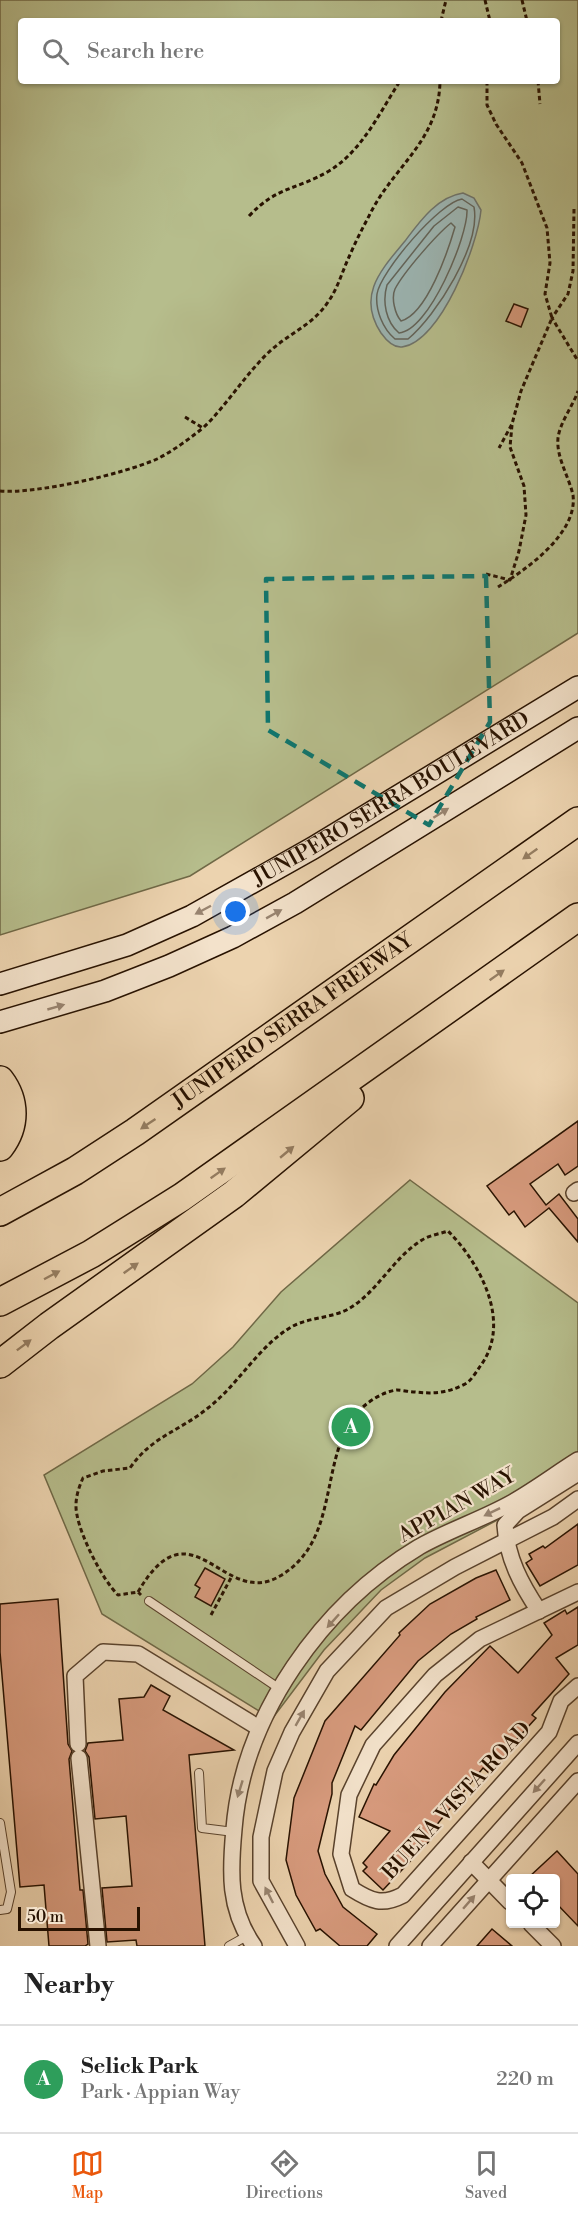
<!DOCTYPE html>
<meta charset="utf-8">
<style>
body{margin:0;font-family:"Libre Bodoni",serif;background:#f2f2f2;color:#222}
.controls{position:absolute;right:18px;bottom:18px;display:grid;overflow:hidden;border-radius:6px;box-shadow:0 2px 4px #0004}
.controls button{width:54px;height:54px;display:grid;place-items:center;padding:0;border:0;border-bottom:2px solid #e0e0e0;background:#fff;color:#222;font:30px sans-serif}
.scale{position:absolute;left:18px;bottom:15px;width:122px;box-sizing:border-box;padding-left:6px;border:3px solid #281200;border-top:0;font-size:16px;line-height:21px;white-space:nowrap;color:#281200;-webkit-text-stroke:4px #f3e2cb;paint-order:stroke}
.you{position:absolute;left:236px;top:912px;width:21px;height:21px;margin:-15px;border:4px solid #fff;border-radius:50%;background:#1a73e8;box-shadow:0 0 0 9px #1a73e833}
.badge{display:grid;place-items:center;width:39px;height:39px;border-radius:50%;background:#ea580c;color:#fff;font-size:20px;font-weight:700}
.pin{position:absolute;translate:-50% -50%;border:3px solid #fff;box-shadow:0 2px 6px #0006}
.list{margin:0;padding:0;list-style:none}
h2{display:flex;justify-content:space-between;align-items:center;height:78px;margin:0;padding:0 24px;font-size:26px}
h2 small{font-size:20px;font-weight:400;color:#767676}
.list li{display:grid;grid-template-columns:39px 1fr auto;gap:18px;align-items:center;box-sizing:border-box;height:108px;padding:0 24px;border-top:2px solid #e0e0e0}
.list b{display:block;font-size:22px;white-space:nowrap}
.list p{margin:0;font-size:20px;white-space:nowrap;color:#767676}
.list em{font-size:20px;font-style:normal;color:#767676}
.icon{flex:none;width:33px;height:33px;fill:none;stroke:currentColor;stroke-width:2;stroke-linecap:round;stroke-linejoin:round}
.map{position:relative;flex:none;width:578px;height:1946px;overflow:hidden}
.search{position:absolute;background:#fff;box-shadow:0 2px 4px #0004;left:18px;right:18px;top:18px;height:66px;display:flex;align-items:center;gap:15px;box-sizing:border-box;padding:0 21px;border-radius:6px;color:#767676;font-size:22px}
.sheet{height:186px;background:#fff}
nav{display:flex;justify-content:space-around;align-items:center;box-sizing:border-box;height:84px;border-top:2px solid #e0e0e0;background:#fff;font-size:16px;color:#767676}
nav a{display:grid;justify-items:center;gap:3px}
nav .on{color:#ea580c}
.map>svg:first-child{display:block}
.green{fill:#b6bd8c;stroke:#6f6846;stroke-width:1.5;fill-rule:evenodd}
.water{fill:#9cb6b4;stroke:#6e746c;stroke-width:1.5}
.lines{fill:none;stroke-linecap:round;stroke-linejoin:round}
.shore{stroke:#62645a;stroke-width:1.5}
.building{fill:#d89b7e;stroke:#281200;stroke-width:1.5}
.lane-casing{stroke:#59422c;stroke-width:10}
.street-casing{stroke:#59422c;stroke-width:18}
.secondary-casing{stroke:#281200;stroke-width:24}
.highway-casing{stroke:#281200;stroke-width:30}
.path{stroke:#281200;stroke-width:3;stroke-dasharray:4.5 3;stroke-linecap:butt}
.lane{stroke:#f3e2cb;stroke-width:8}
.street{stroke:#f3e2cb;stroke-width:15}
.secondary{stroke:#f3e2cb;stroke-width:21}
.highway{stroke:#ecd3af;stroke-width:27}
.oneway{fill:#988470}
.oneway2{fill:#947c60}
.marked{fill:none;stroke:#0f766e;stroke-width:4.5;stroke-dasharray:12 8;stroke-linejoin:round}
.labels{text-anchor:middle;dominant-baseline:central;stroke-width:4.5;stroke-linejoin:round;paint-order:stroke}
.street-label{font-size:21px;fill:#281200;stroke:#f3e2cb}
</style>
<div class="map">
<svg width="578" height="1946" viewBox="0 0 578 1946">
<rect width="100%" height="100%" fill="#ecd3af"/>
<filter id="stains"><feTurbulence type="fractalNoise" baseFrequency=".00333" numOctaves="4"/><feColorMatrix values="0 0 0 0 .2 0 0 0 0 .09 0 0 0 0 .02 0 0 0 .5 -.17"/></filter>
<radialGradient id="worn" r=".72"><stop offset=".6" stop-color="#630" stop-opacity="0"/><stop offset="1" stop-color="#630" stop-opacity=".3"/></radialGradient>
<g class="green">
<path d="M 0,0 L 578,0 L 578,633 L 190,876 L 0,935 ZM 21,21 L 557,21 L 557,81 L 21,81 Z"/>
<polygon points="410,1180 578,1303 578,1469 526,1505 425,1558 381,1590 324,1650 272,1719 102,1614 44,1475 192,1384 233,1347 281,1292"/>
</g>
<path class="water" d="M 463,193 L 474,198 L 481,210 C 478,244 441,342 402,347 C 393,348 386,340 381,333 C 356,295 382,269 405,241 C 420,221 437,197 463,193 Z"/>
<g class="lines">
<g class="shore">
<path d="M 462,199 L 474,207 C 481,245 436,316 408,339 L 395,339 C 383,329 375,310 377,294 C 380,272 440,202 462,199 Z"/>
<path d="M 458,207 L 467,210 C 468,236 429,331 399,333 C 386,322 382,302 387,285 L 434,226 Z"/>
<path d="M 451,223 L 455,227 C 448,251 427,314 401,321 C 395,314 391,298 395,289 C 404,272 436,235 451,223 Z"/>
</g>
</g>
<g class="building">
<polygon points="514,304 528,309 521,327 506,321"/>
<polygon points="578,1121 578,1166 565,1175 558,1164 530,1184 546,1205 559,1194 578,1219 578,1242 549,1208 525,1227 514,1211 509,1215 487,1186"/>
<polygon points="578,1524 578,1565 540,1586 526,1563 532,1559 529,1554 543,1546 545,1548"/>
<polygon points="205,1568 225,1579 211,1606 195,1597 200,1588 195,1585"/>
<polygon points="496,1570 510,1600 476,1617 477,1619 451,1634 418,1661 361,1730 355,1726 332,1783 332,1794 318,1851 325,1874 343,1907 377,1934 367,1946 340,1946 320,1929 316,1931 296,1895 286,1860 294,1798 325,1721 400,1635 399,1633 430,1604 476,1578"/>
<polygon points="58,1599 68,1744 72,1751 69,1759 80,1890 83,1890 88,1944 85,1946 49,1946 44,1885 20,1887 0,1652 0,1604"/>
<polygon points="578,1607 578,1645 556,1658 569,1674 532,1715 536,1718 517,1739 520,1742 490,1774 483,1768 430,1833 434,1836 383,1890 363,1871 367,1867 363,1863 390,1831 359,1817 374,1784 376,1785 394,1755 445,1692 490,1646 518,1673 552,1635 544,1623 565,1610 567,1614"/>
<polygon points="151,1685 170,1696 163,1710 234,1750 189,1755 205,1946 137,1946 136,1940 107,1942 102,1888 132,1886 126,1816 95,1819 89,1757 85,1751 88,1743 123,1740 119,1699 144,1697"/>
<polygon points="557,1851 578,1874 578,1926 555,1902 555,1878 528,1878"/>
<polygon points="492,1929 512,1946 477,1946"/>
</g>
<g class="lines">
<defs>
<g id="lane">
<polyline points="149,1601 280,1689"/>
<polyline points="199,1773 202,1828 234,1832"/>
<polyline points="0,1823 11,1892 7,1909 0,1910"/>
<polyline points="229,1946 247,1936"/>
</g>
<g id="street">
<polyline points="574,1193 578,1190"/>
<path d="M 578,1592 L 480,1639 L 435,1675 L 373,1745 L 349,1795 L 341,1854 L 352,1889 C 371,1901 382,1906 403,1895 L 549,1732 L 561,1701 L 578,1686"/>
<path d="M 539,1611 C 521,1584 507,1558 505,1525 L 518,1511 L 578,1473"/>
<polyline points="78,1744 75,1676 103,1652 138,1654 259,1728"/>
<polyline points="79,1758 98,1946"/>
<polyline points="471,1862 510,1902"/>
<polyline points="531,1924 553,1946"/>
<path d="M 254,1946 C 228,1909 230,1872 234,1829 C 243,1715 322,1605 419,1547 C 449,1530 483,1519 513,1502 C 536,1489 557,1473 578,1460"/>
<polyline points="297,1946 261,1881 261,1837 275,1771 292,1732 327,1671 386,1608 455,1567 553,1517 578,1499"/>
<polyline points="397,1946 578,1743"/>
<polyline points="430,1946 578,1781"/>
</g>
<g id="secondary">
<path id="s1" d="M 0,984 L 127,945 L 192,916 L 313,848 L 578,687"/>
<polyline points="0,1022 105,991 169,966 233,937 295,903 578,728"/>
</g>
<g id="highway">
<path d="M 0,1080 C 16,1101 16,1126 0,1147"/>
<path id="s2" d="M 0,1212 L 75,1171 L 135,1132 L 578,821"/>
<polyline points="0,1302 91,1254 182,1197 578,917"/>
<polyline points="0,1364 49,1326 234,1194 350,1098"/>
</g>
</defs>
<use href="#lane" class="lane-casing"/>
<use href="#street" class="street-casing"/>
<use href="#secondary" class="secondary-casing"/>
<use href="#highway" class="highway-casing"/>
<g class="path">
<polyline points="485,0 490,21"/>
<polyline points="522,0 527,21"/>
<polyline points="441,21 446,0"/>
<polyline points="487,81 487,105 496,124 522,163 547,228 550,263 545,294 552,318 521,391 512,424 499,448"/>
<polyline points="538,81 540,104"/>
<polyline points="574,209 573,271 568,294 552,318 578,361"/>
<path d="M 249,216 C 277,186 297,190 329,171 C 362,151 380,112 400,81"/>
<path d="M 185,417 L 203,428 C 227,405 244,376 269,352 C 288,334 313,325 328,302 C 338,288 342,272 349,257 C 355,243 362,229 369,216 C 393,166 439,142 440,81"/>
<path d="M 0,491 C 37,494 123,474 157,459 C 173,451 189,439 203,428"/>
<polyline points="486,574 510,580 519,551 526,515 524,486 510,447 512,425"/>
<path d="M 498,587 C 525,570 578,534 573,495 C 569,477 556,457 558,438 C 560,422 573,406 578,391"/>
<path d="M 138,1592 C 192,1499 223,1610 280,1576 C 338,1542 320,1468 352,1419 C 361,1406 380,1392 397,1390 C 402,1390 409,1392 415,1392 C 433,1394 447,1393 463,1385 C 471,1382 476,1372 481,1365 C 512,1322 480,1263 448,1231 C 440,1234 430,1235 422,1240 C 394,1257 378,1291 350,1308 C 334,1318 310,1317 293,1326 C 259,1345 239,1384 208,1408 C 180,1431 152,1436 130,1468 L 103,1471 L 83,1478 C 78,1489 74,1502 77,1515 C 81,1537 102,1579 118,1595 L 138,1592 L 141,1595"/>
<polyline points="211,1615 232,1576"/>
</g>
<use href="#lane" class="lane"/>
<use href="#street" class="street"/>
<use href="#secondary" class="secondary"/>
<use href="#highway" class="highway"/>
</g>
<defs><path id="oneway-solid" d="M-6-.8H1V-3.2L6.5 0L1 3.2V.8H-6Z" transform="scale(1.5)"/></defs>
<g class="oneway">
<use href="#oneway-solid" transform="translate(441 813) rotate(-32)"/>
<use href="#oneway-solid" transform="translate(203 910) rotate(152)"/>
<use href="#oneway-solid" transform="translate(274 914) rotate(-29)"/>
<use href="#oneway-solid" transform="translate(56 1007) rotate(-16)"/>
<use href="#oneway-solid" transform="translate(492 1512) rotate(154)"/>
<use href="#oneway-solid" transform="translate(333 1621) rotate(132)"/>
<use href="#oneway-solid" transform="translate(300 1718) rotate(-60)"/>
<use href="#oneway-solid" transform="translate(539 1786) rotate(132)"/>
<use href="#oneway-solid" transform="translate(240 1789) rotate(107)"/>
<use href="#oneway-solid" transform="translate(269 1895) rotate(-117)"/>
<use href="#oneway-solid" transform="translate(469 1902) rotate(-49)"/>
</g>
<g class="oneway2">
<use href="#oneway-solid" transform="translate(530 854) rotate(145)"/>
<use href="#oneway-solid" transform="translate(497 975) rotate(-35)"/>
<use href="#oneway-solid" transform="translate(148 1124) rotate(146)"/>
<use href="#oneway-solid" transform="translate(287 1152) rotate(-40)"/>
<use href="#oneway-solid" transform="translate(218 1173) rotate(-35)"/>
<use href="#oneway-solid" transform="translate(131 1268) rotate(-35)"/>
<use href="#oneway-solid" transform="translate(52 1275) rotate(-28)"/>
<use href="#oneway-solid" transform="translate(24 1345) rotate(-37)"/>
</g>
<path class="marked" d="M 486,576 L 490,722 L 429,825 L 268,730 L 266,579 Z"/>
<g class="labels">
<g class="street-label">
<text stroke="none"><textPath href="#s1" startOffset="435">JUNIPERO SERRA BOULEVARD</textPath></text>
<text stroke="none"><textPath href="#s2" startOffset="350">JUNIPERO SERRA FREEWAY</textPath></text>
<text transform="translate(457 1506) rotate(-29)">APPIAN WAY</text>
<text transform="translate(457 1801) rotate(-47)">BUENA VISTA ROAD</text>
</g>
</g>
<rect width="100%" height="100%" filter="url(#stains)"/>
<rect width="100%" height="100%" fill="url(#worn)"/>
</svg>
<div class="controls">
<button><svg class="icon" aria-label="locate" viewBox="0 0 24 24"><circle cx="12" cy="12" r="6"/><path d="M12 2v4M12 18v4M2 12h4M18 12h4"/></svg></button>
</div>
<div class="scale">50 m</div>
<div class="you"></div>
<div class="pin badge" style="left:351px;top:1427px;background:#2e9e5b">A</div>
<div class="search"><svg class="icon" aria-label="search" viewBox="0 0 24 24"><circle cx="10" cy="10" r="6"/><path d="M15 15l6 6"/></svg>Search here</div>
</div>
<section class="sheet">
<h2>Nearby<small></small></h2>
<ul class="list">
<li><span class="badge" style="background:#2e9e5b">A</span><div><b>Selick Park</b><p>Park · Appian Way</p></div><em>220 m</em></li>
</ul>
</section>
<nav>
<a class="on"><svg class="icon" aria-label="map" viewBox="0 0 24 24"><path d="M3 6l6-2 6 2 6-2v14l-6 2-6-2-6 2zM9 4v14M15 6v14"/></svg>Map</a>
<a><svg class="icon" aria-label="directions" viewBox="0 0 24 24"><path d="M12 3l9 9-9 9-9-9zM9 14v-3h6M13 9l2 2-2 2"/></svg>Directions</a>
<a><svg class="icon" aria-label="saved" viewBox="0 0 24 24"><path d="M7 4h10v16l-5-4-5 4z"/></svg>Saved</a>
</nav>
